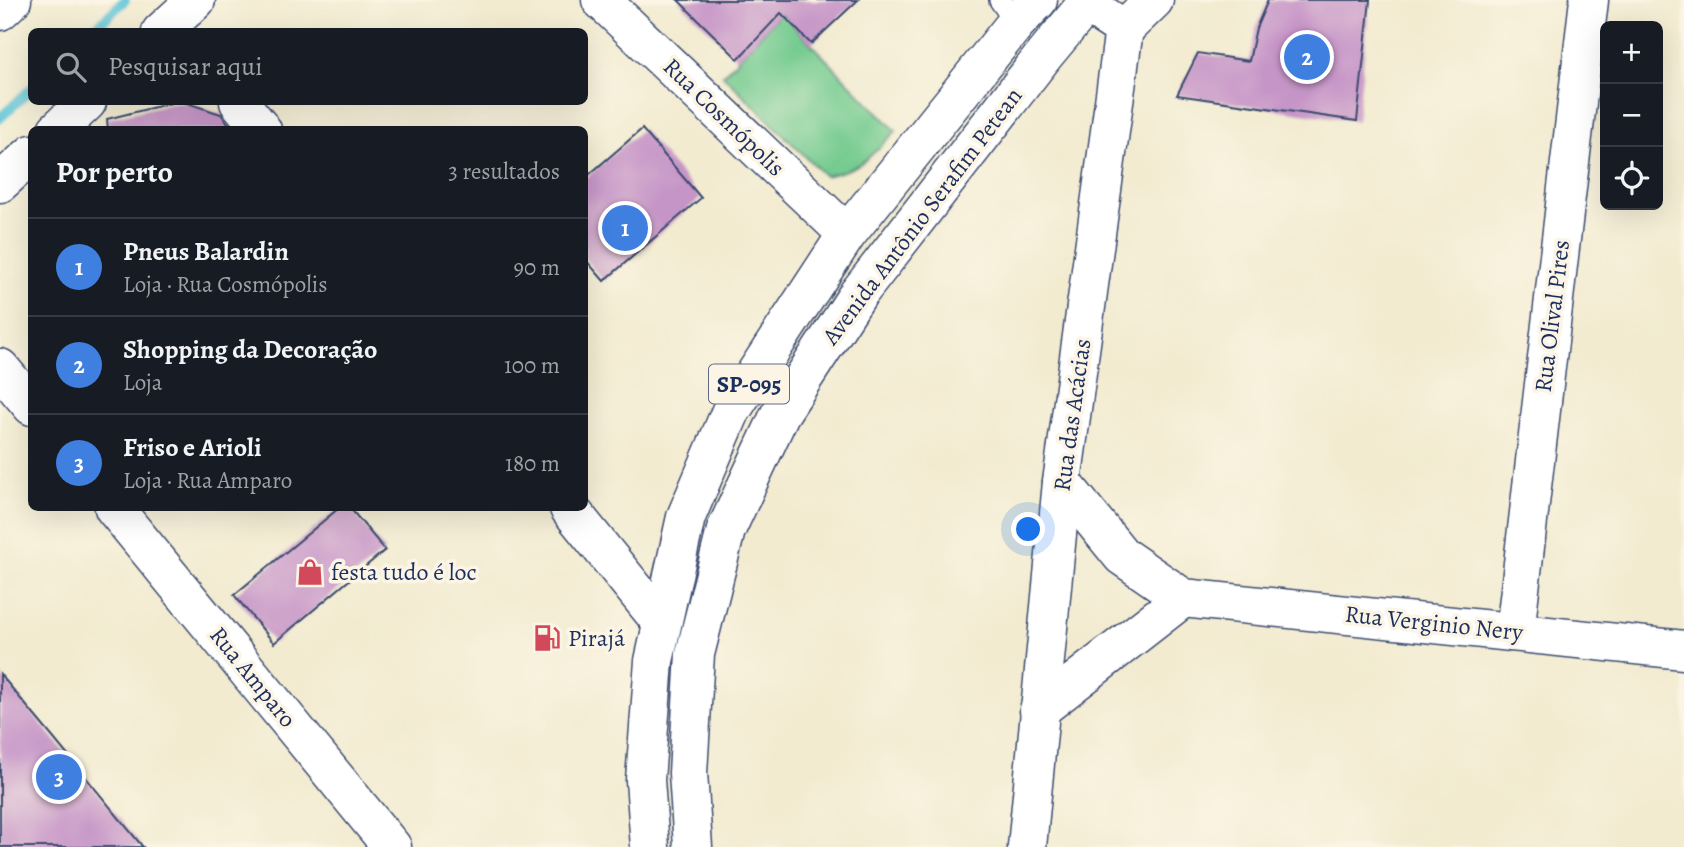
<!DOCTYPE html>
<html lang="pt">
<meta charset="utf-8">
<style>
body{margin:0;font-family:Alegreya,serif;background:#242831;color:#f1f3f6}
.controls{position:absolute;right:21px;top:21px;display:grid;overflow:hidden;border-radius:10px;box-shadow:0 7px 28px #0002}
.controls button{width:63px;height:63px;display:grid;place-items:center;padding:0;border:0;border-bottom:2px solid #363941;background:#171b24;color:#f1f3f6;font:35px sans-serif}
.you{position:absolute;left:1029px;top:530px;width:24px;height:24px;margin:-18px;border:5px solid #fff;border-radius:50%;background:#1a73e8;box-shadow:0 0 0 10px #1a73e833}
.badge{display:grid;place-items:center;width:46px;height:46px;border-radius:50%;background:#0b8043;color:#fff;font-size:23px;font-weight:700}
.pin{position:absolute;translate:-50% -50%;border:4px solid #fff;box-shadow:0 2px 7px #0006}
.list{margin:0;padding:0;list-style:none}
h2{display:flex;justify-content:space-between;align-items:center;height:91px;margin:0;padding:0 28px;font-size:30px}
h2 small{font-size:23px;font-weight:400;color:#9ea1a6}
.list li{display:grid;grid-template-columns:46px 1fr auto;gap:21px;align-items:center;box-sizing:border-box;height:98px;padding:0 28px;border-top:2px solid #363941}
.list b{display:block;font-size:26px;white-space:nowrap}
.list p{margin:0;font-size:23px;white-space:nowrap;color:#9ea1a6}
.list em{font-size:23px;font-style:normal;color:#9ea1a6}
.icon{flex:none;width:38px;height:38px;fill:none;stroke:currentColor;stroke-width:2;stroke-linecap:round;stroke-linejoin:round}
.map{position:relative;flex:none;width:1684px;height:847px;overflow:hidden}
.search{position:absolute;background:#171b24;box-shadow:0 7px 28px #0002;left:28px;top:28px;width:560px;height:77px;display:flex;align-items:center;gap:18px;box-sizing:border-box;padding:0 24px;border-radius:10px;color:#9ea1a6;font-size:26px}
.panel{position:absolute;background:#171b24;box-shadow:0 7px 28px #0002;left:28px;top:126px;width:560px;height:385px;border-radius:10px}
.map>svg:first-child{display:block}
.green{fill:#75cb90;stroke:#487d77;stroke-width:2}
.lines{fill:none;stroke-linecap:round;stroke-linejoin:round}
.stream{stroke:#5cc5d7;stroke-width:10}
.building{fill:#c695c7}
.service-casing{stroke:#3b4b6f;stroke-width:24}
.minor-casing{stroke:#3b4b6f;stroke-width:41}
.primary-casing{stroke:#3b4b6f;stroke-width:41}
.service{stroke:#fff;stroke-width:21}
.minor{stroke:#fff;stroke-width:38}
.primary{stroke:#fff;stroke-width:38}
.labels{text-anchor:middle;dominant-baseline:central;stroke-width:7;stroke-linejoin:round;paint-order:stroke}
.shield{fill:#fcf5e5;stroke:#5e6a86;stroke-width:2}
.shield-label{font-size:23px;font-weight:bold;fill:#1b2f5e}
.street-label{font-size:24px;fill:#1b2f5e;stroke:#fcf5e5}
.poi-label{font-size:24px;fill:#1b2f5e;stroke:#fcf5e5;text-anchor:start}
</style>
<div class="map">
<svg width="1684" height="847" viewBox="0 0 1684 847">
<rect width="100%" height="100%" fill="#fcf5e5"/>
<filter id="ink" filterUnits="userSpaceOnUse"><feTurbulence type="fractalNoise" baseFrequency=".0143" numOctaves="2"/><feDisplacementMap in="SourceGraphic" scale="14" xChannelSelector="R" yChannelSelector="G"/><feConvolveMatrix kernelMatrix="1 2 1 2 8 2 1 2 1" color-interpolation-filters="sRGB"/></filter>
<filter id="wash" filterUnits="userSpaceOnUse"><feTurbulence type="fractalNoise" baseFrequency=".00686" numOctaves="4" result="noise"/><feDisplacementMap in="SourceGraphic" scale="28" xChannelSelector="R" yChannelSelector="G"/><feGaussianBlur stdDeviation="1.57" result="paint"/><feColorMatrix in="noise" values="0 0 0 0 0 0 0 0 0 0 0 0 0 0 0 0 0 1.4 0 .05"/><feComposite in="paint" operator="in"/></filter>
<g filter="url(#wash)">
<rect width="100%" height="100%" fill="#f2ebd0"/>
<path class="green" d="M 781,13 L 896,131 C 869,157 864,168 825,176 L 723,75 Z"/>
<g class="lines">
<g class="stream">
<polyline points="91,32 125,0"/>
<polyline points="0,118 32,88"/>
</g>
</g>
<g id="blocks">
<g class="building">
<polygon points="678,0 858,0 811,44 781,13 738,59"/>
<polygon points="1268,0 1370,0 1357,121 1177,95 1198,53 1249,61 1256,28"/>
<polygon points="175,102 184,102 221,114 233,130 108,130 107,119"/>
<polygon points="642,129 701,198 604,281 584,258 584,179"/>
<polygon points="339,508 350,508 385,550 274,643 234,595"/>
<polygon points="0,674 55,740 143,847 0,847"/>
</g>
</g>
</g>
<g filter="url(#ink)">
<use href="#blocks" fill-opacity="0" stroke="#3b4b6f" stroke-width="2"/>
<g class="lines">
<defs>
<polyline id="service" points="1000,0 1016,23"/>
<g id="minor">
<polyline points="601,0 847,234"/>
<polyline points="0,11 12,0"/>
<polyline points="1124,29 1154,0"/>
<polyline points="161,32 196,0"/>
<polyline points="239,102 262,130"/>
<polyline points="57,130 87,102"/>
<polyline points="0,183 32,154"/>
<polyline points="0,368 32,406"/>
<polyline points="1062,482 1122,556 1183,598 1684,650"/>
<polyline points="114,508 392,847"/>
<polyline points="569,508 662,623"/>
<polyline points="1515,632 1589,0"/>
<polyline points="1039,710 1183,598"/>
<polyline points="1027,847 1062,482 1124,29 1086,4"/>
</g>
<g id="primary">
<polyline points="650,847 645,780 654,661 686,517 731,411 847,234 1016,23 1038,0"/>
<polyline points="693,847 688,773 695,654 726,530 780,414 858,294 1045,54 1090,0"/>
</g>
</defs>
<use href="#service" class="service-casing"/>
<use href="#minor" class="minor-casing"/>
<use href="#primary" class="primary-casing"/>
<use href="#service" class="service"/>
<use href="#minor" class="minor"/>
<use href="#primary" class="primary"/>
</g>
</g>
<defs>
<symbol id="shop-bare" viewBox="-9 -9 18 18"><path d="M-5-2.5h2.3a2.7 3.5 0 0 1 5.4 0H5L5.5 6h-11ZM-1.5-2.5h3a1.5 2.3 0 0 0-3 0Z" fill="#d1495b" stroke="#fcf5e5" stroke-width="2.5" paint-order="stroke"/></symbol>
<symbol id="fuel-bare" viewBox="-9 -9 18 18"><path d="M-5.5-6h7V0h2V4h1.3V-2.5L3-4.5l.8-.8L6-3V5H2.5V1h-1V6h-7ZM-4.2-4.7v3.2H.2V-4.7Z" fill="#d1495b" stroke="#fcf5e5" stroke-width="2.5" paint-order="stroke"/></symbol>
</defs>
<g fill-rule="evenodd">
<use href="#shop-bare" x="291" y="553" width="38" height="38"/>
<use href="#fuel-bare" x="528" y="619" width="38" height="38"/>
</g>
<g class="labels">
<rect class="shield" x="709" y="364.5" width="80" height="39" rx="5"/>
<g class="shield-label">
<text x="749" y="384">SP-095</text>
</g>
<g class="street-label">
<text transform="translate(724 117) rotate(44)">Rua Cosmópolis</text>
<text transform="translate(922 216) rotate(-53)">Avenida Antônio Serafim Petean</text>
<text transform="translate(1552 316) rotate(-83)">Rua Olival Pires</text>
<text transform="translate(1072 415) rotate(-82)">Rua das Acácias</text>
<text transform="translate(1434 623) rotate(6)">Rua Verginio Nery</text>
<text transform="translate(253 677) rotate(51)">Rua Amparo</text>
</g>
<g class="poi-label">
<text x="331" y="572">festa tudo é loc</text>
<text x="568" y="638">Pirajá</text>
</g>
</g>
</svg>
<div class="controls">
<button>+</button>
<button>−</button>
<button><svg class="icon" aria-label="locate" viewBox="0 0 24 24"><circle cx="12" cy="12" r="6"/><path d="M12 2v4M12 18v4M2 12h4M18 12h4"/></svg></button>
</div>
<div class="you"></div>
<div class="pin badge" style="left:625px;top:228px;background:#3f7fe0">1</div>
<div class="pin badge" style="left:1307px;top:57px;background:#3f7fe0">2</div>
<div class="pin badge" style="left:59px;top:777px;background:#3f7fe0">3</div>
<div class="search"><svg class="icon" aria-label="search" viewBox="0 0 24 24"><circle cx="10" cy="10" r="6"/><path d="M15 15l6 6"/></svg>Pesquisar aqui</div>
<section class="panel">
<h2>Por perto<small>3 resultados</small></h2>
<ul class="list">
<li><span class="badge" style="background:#3f7fe0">1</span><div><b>Pneus Balardin</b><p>Loja · Rua Cosmópolis</p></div><em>90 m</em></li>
<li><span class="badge" style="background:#3f7fe0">2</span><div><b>Shopping da Decoração</b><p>Loja</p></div><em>100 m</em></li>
<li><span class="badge" style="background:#3f7fe0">3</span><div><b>Friso e Arioli</b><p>Loja · Rua Amparo</p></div><em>180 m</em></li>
</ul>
</section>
</div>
